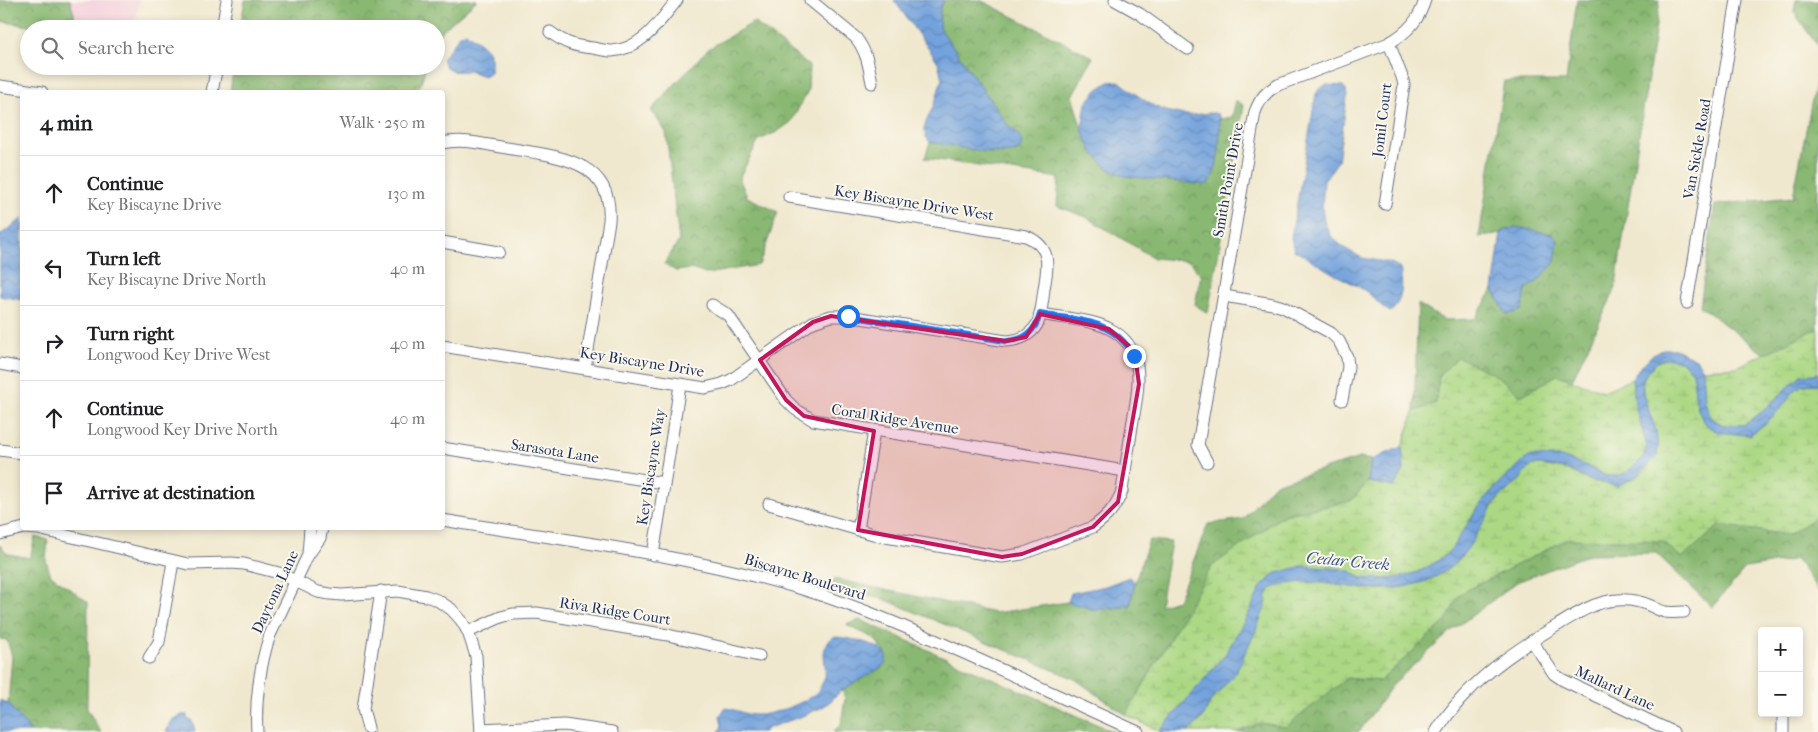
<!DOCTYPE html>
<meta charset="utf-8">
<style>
body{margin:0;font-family:"IM FELL French Canon",serif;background:#f2f2f2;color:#202124}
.controls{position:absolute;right:15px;bottom:15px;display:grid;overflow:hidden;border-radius:5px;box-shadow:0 2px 8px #0003}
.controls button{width:45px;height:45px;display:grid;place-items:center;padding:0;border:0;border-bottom:1px solid #e0e0e0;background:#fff;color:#202124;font:25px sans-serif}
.stop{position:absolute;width:15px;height:15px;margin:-11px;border:4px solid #1a73e8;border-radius:50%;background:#fff}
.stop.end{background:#1a73e8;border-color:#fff;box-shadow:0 1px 5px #0008}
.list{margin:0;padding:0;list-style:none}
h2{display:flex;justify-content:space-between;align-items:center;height:65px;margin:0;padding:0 20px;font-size:21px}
h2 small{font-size:16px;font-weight:400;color:#757577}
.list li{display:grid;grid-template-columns:32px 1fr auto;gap:15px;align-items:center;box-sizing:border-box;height:75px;padding:0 20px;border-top:1px solid #e0e0e0}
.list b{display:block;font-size:19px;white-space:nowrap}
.list p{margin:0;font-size:16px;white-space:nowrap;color:#757577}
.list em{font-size:16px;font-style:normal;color:#757577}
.icon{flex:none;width:28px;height:28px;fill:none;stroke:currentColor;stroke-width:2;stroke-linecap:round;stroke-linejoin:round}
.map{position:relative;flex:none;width:1818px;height:732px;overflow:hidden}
.search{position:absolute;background:#fff;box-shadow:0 2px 8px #0003;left:20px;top:20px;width:425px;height:55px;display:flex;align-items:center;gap:12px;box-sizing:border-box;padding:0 18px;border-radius:28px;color:#757577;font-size:19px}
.panel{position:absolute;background:#fff;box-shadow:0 2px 8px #0003;left:20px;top:90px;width:425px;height:440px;border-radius:5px}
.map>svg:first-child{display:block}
.built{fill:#f4cfdc}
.forest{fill:url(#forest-crowns);stroke:#527468}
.wetland{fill:url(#wetland-marsh);stroke:#648471}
.water{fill:url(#water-waves);stroke:#47689d}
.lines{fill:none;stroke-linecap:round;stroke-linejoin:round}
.minor-casing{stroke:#667085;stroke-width:13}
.minor{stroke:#fff;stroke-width:11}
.route{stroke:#1a73e8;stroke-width:6}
.marked{fill:#c2185b;fill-opacity:0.2;stroke:#c2185b;stroke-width:4;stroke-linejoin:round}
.labels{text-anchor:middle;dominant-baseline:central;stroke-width:4;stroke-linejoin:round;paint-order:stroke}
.street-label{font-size:15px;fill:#1b2f5e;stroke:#fbf7ec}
.water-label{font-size:16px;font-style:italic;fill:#3a578a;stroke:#fbf7ec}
</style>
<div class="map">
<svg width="1818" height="732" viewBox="0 0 1818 732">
<defs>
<pattern id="forest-crowns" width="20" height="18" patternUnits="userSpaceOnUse" patternTransform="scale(1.25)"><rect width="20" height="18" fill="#89b872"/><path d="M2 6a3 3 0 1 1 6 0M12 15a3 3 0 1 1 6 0" fill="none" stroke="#6f9661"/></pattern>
<pattern id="wetland-marsh" width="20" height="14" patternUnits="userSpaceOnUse" patternTransform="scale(1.25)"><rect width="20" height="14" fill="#acd884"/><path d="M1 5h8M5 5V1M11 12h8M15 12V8" fill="none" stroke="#93ba74"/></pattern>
<pattern id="water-waves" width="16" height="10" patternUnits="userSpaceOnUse" patternTransform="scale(1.25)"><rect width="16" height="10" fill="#73a2dc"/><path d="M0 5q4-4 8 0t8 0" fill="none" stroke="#5e84b6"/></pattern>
</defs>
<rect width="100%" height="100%" fill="#fbf7ec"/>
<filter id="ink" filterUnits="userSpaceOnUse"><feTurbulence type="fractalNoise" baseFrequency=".02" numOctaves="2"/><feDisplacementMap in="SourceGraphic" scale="10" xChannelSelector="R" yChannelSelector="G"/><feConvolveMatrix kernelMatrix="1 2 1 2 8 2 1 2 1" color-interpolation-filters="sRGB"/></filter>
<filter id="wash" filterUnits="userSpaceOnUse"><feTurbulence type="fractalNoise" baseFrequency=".0096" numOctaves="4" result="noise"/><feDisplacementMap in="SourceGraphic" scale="20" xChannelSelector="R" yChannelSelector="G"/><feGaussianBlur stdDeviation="1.12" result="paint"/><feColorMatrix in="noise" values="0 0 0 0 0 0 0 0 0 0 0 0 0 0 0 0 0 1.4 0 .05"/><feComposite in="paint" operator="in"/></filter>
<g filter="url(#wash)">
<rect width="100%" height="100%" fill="#f0e8ce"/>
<polygon class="built" points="70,0 139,0 135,29 78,29"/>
<g class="forest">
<polygon points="0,0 70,0 78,29 47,29 0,21"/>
<polygon points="245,0 477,0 436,36 436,29 240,29"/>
<polygon points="944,0 980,0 1093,57 1072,96 1082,129 1091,150 1218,156 1220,119 1232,117 1236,101 1244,105 1208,313 1195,305 1201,275 1189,261 1154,258 1086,217 1057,206 1059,178 925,158 930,142 1003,154 1017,133 1009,127 939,27 940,8"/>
<polygon points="1577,0 1660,0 1615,290 1572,380 1557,375 1521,396 1499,377 1439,376 1436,403 1414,412 1418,304 1444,320 1475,319 1493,290 1507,315 1522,310 1526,289 1538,281 1515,227 1501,233 1479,237 1504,81 1566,81"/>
<polygon points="1796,0 1818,0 1818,47 1794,12"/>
<polygon points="754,22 809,66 808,91 791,122 777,132 759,140 739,178 747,197 778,212 759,265 706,274 691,269 676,271 664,264 679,241 666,132 651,110 708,49"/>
<polygon points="234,66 426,66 420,86 408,92 230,92"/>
<polygon points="1818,68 1818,328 1764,354 1700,306 1715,205 1793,197"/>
<polygon points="1360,458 1371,460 1368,482 1351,501 1284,515 1212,566 1126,715 1075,679 886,600 833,585 834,579 995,613 1068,602 1095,610 1130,606 1135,582 1149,540 1171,542 1160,605 1178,600 1208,524 1243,519 1274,484"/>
<polygon points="1818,515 1818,591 1797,559 1746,568 1712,607 1656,553 1589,554 1517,582 1450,632 1394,683 1359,732 1237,732 1261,723 1286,727 1347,678 1380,681 1446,621 1460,594 1567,539 1662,541 1682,558 1720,525 1788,535"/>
<polygon points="35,537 48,540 46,561 51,575 88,602 87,709 101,732 31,732 8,704 12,656 7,640 0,639 0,545 8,554 30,558"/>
<polygon points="860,620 1114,732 833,732 841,725 845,699 842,690 882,667 886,654 874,638 846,625"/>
</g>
<g class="wetland">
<polygon points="1818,328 1818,374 1801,375 1762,412 1744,425 1723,425 1710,417 1705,402 1703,369 1737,367"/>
<path d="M 1458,357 L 1499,377 L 1521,396 L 1557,375 L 1603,391 L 1632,379 L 1636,409 L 1647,446 L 1643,458 L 1627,473 L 1618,476 L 1606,476 L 1587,466 L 1522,462 C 1508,476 1490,490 1479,506 C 1469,519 1460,541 1449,551 C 1431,569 1406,579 1380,579 C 1370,579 1359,579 1351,571 L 1261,587 L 1249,613 L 1225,655 L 1160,731 L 1126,715 L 1212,566 L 1284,515 L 1351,501 L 1368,482 L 1394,486 L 1404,470 L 1402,447 L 1414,412 L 1436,403 L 1439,376 Z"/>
<path d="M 1668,358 L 1683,362 L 1693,371 C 1695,390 1694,420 1714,430 C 1721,433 1741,434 1750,435 L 1766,423 L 1784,405 L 1793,392 L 1802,385 L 1818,384 L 1818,515 L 1788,535 L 1720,525 L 1682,558 L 1662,541 L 1567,539 L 1460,594 L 1446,621 L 1380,681 L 1347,678 L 1286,727 L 1261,723 L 1237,732 L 1188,732 L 1203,718 L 1210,702 L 1218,691 L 1270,589 L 1287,583 L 1312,581 L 1364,589 L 1394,589 L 1431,580 L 1503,494 L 1522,478 L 1522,476 L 1533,465 L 1541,465 L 1566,469 L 1589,480 L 1617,486 L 1639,475 L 1656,431 C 1646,404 1627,369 1668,358 Z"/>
</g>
<g class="water">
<path d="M 894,0 L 944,0 L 940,8 L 939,27 L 1009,127 L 1017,133 L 1022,142 L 1020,149 C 1007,159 949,145 930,142 L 926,137 L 924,127 L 935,102 L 942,79 L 938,62 Z"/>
<path d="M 466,32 C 481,45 496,50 490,72 L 484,76 C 479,74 473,72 468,71 C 455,71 447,75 442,59 L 460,35 Z"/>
<path d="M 1119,81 C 1142,99 1156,112 1187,115 C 1198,116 1208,111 1218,114 L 1220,119 C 1219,141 1221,167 1207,185 L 1124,176 L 1107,168 L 1091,150 L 1082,129 L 1086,103 L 1097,90 L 1109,82 Z"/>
<path d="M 1327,85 L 1343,86 L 1346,90 L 1347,97 L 1338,161 L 1324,181 L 1322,207 L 1324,221 L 1331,236 L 1344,248 L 1362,258 L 1391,263 L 1400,268 C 1403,284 1403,300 1391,312 C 1381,308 1376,299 1367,292 C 1357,285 1345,280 1334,274 C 1320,266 1308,257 1294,250 L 1291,238 L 1316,94 L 1320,88 Z"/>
<polygon points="22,219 22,300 0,296 0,235"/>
<polygon points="1515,227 1553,234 1558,241 1555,262 1538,281 1526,289 1522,310 1507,315 1493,290 1501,233"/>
<path d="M 1664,349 L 1675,349 L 1696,359 L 1703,369 L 1705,402 L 1710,417 L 1723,425 L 1744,425 L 1762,412 L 1801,375 L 1818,374 L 1818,384 L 1802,385 L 1793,392 L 1784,405 L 1766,423 L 1750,435 C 1740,434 1721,434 1714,430 C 1694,420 1695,390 1693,371 L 1683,362 L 1668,358 L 1658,361 L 1648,371 L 1642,381 L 1643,394 L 1656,431 L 1658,446 L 1657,457 L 1639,475 L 1617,486 L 1589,480 L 1566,469 L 1541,465 L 1533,465 L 1522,476 L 1522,478 C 1513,486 1491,501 1489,514 C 1480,527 1473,543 1462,556 C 1433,590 1387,592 1345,586 C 1317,582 1298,579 1270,589 L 1266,598 L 1267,602 L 1257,628 L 1236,672 L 1210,702 L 1203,718 L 1188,732 L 1159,732 L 1225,655 L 1249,613 L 1261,587 L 1274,574 L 1302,566 L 1342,569 L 1345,571 L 1351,571 L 1355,575 L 1361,578 L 1392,579 L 1419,572 L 1440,560 L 1450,551 L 1485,498 L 1522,462 L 1531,456 L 1561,457 L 1587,466 L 1606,476 L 1618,476 L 1627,472 L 1643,458 L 1647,446 L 1636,409 L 1632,379 L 1639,368 L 1653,354 Z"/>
<polygon points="1402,447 1404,470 1394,487 1368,482 1371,460"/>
<polygon points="1129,577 1135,582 1130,606 1095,610 1068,602 1071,593 1106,586"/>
<path d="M 833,637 C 848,637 876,643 886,654 L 886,662 L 882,667 L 842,690 L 832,700 L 823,707 L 800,717 L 768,728 L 764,732 L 719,732 L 722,725 L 720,716 L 725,708 C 736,709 745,715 755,715 C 770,716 805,703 816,693 C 820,689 824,681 825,676 C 827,658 818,651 833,637 Z"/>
<polygon points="0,700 8,704 31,732 0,732"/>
<polygon points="182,715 187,715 187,719 192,721 195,732 166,732 173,719"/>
</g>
</g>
<g filter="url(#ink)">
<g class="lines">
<defs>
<g id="minor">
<path d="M 810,0 L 856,38 C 867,52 869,67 872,83"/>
<polyline points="1115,0 1140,14 1188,49"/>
<polyline points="222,29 227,0"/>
<path d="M 550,32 C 566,44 574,46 593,48 C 599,49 606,51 612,51 C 642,49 660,21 677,0"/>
<polyline points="0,86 42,92"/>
<polyline points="212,92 217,66"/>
<path d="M 442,143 C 464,138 486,145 507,148 C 553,156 614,158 609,221 L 585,368"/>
<polyline points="1385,204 1404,85 1402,77 1389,43"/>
<polyline points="442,242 499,252"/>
<polyline points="1224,296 1273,304 1283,307 1331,333 1339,341 1347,357 1348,367 1342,400"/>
<polyline points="1687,303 1737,0"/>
<polyline points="712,305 728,315 786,400 795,409 813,420 1125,471"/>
<path d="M 442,346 L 705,388 L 722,384 L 731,380 L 813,322 L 831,316 L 848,316 L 1006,341 C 1021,340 1030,336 1038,323 C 1041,312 1043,300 1044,289 C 1048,265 1052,247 1026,236 L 789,197"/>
<polyline points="0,364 22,368"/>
<polyline points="442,448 664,483"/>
<polyline points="0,450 22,453"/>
<path d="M 1207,462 L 1198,445 L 1255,112 C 1260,99 1265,92 1278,85 L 1389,43 C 1408,32 1419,20 1425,0"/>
<path d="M 769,504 L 880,536 L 1002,557 L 1022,554 L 1093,527 C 1107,517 1116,507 1122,491 C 1125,469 1129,448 1132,426 C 1138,390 1149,348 1108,328 C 1088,319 1062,318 1040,314"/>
<path d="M 442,520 C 562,540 685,554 802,589 C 864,608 924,635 984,662 C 1035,685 1087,709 1138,732"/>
<polyline points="858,530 874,431"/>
<polyline points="0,534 24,528 38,529 188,564 231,563 244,564 279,573 318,592 330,594 342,595 398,591 426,596 437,600 451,609 461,620 468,632 476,656 481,732"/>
<polyline points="308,555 310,528"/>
<polyline points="653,555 680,385"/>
<polyline points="468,632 501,617 513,614 537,613 668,635 759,656"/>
<polyline points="1532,641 1554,674 1563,680 1673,732"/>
<polyline points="149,658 159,642 173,562"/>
<polyline points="368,728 363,709 381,591"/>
<polyline points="481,729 564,725 612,732"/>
<path d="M 257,732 C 255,702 260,664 270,635 L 308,555 L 320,538 L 322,528"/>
<path d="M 1436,732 C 1466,684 1510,653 1558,625 C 1576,614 1596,601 1617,600 C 1629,599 1640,601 1651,606 C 1655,608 1660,611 1665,612 C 1671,613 1678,612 1684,612"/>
<polyline points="1783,732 1783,713"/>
</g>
</defs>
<use href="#minor" class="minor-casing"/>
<use href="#minor" class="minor"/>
</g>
</g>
<g class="lines" filter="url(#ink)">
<path class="route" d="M 848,316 L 1006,341 C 1025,340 1035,332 1040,314 C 1079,321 1113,318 1134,356"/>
</g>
<path class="marked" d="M 1040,314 L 1109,329 L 1129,346 L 1136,362 L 1139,384 L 1118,502 L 1093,527 L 1022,554 L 1002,557 L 858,530 L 874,431 L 804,416 L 786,400 L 760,360 L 813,322 L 831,316 L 1006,341 L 1026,337 Z"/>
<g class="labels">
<g class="street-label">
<text transform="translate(1382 120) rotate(-83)">Jomil Court</text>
<text transform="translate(1697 149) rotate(-80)">Van Sickle Road</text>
<text transform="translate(1228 180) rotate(-80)">Smith Point Drive</text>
<text transform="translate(914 203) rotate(9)">Key Biscayne Drive West</text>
<text transform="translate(642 362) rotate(9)">Key Biscayne Drive</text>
<text transform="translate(895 419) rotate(9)">Coral Ridge Avenue</text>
<text transform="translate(555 451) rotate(9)">Sarasota Lane</text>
<text transform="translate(651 467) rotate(-81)">Key Biscayne Way</text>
<text transform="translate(805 577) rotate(17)">Biscayne Boulevard</text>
<text transform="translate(275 592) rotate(-65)">Daytona Lane</text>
<text transform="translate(615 611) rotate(9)">Riva Ridge Court</text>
<text transform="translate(1615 688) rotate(25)">Mallard Lane</text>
</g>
<g class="water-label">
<text transform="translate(1348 561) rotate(5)">Cedar Creek</text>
</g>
</g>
</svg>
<div class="controls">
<button>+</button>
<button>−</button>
</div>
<div class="stop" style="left:848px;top:316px"></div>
<div class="stop end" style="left:1134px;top:356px"></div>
<div class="search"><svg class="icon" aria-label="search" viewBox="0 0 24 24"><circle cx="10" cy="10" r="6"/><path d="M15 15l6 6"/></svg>Search here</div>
<section class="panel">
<h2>4 min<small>Walk · 250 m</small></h2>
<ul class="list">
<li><svg class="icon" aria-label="ahead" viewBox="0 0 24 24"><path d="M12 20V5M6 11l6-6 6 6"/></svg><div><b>Continue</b><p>Key Biscayne Drive</p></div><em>130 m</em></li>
<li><svg class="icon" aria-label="left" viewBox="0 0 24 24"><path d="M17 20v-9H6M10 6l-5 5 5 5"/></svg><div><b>Turn left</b><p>Key Biscayne Drive North</p></div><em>40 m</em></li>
<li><svg class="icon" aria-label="right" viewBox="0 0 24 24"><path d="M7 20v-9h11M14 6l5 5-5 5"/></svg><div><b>Turn right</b><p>Longwood Key Drive West</p></div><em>40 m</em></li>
<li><svg class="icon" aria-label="ahead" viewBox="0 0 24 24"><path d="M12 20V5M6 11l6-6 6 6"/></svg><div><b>Continue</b><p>Longwood Key Drive North</p></div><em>40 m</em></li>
<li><svg class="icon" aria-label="arrive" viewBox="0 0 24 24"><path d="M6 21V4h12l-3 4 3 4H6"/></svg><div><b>Arrive at destination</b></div></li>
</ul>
</section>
</div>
